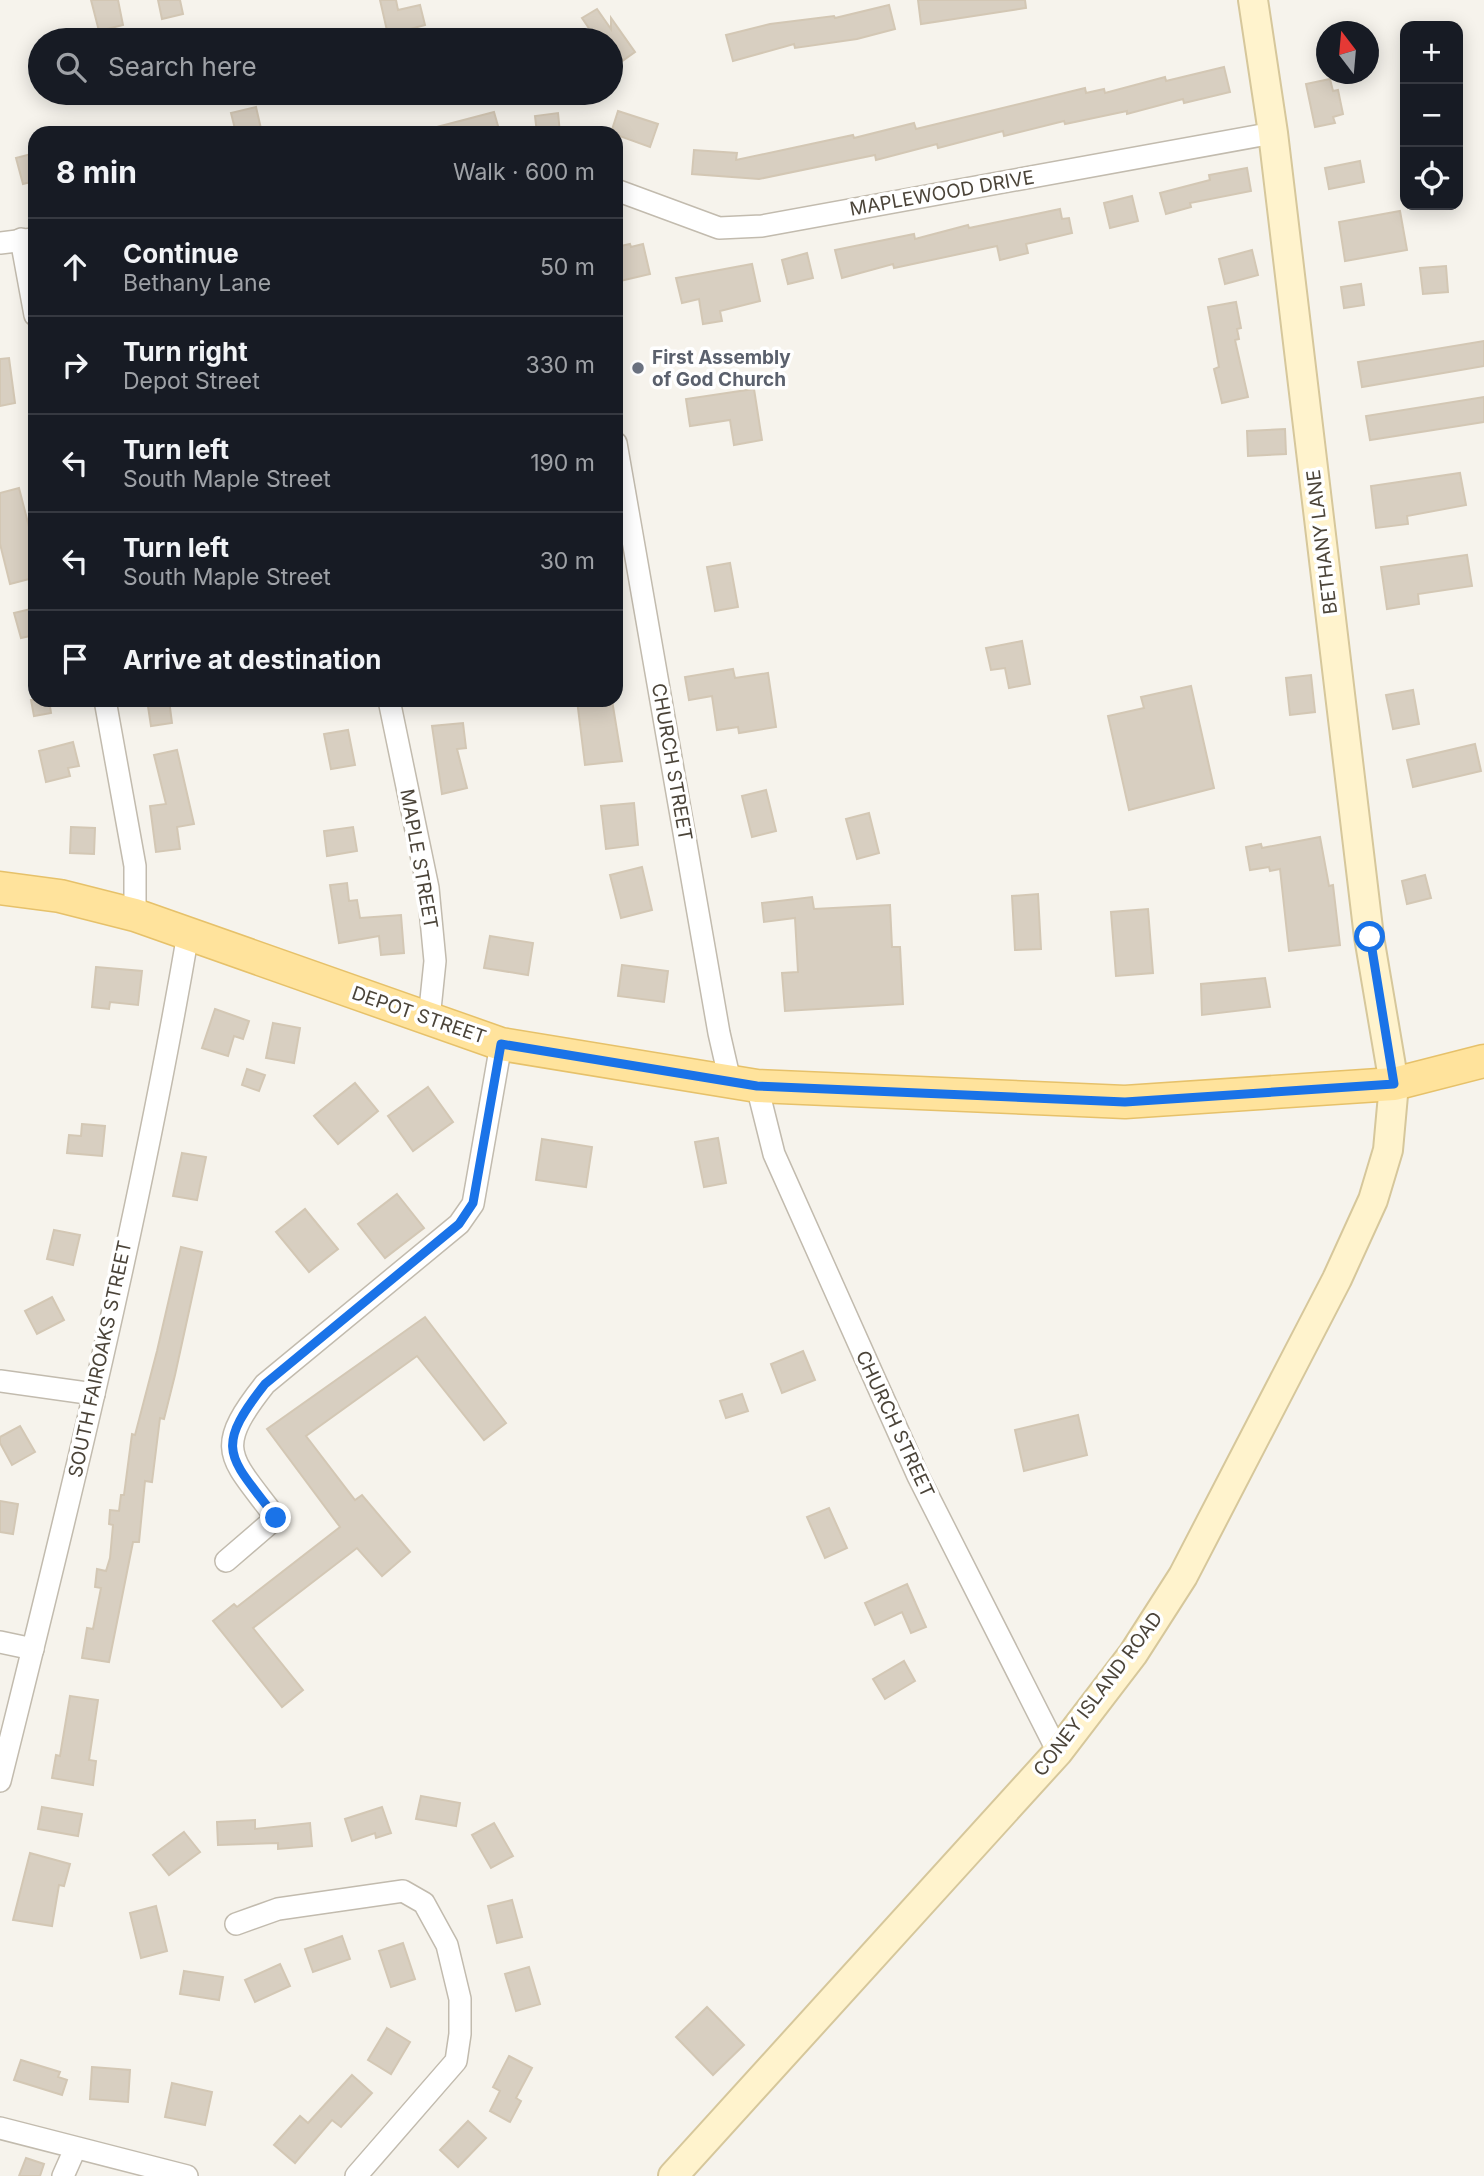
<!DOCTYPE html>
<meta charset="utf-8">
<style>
body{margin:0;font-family:Inter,sans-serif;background:#242831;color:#f1f3f6}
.controls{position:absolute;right:21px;top:21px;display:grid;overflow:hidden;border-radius:14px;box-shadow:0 4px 18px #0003}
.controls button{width:63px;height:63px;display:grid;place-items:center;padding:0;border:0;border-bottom:2px solid #363941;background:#171b24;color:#f1f3f6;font:35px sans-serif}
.compass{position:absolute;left:1316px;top:21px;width:63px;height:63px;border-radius:50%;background:#171b24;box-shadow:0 4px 18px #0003;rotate:344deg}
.stop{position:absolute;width:21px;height:21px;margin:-16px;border:5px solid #1a73e8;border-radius:50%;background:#fff}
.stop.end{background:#1a73e8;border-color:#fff;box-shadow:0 2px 7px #0008}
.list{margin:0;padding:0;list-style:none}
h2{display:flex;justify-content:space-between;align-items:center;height:91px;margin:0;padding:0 28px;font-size:30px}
h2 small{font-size:23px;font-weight:400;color:#9ea1a6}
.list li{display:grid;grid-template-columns:46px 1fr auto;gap:21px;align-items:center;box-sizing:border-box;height:98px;padding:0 28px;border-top:2px solid #363941}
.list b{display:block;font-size:26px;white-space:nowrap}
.list p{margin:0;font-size:23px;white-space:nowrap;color:#9ea1a6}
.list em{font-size:23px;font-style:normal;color:#9ea1a6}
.icon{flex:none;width:38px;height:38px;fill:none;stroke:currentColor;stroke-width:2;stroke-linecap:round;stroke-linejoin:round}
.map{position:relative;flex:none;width:1484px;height:2176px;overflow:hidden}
.search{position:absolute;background:#171b24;box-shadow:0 4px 18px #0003;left:28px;top:28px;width:595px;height:77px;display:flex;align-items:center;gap:18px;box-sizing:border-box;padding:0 24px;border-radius:38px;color:#9ea1a6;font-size:26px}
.panel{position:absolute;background:#171b24;box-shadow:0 4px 18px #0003;left:28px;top:126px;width:595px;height:581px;border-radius:21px}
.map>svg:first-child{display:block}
.building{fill:#d8cfc1;stroke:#d3c7b4;stroke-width:2}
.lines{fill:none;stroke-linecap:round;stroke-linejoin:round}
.street-casing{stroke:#c2bbae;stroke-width:24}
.secondary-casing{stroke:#d6c79b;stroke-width:32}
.primary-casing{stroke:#e6c16a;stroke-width:35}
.street{stroke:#fff;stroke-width:21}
.secondary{stroke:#fff3cd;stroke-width:28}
.primary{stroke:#ffe39c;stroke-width:32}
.route{stroke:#1a73e8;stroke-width:9}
.worship-dot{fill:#6b7280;stroke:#fff;stroke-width:2.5}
.labels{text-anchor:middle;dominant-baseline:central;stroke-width:7;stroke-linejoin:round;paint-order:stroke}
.street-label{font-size:19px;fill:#4b4439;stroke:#fff}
.worship-label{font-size:19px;font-weight:bold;fill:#5b616d;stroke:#fff;text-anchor:start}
</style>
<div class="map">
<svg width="1484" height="2176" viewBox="0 0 1484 2176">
<rect width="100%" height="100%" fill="#f6f3ec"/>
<g class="building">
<polygon points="91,0 118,0 123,25 99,31"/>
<polygon points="158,0 180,0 183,14 162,19"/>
<polygon points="380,0 396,0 398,10 420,5 425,25 388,35"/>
<polygon points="918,0 1025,0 1026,8 921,24"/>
<polygon points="889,5 895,29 857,39 795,48 794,44 733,61 726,35 770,24 834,16 835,18"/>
<polygon points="597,9 611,29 611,18 635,52 611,69 611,40 597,40 582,18"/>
<polygon points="1224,67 1230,92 1184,103 1183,99 1127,114 1127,111 1065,124 1064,121 1004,136 1003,131 938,148 937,144 876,160 875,155 759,179 692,174 694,150 737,153 736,160 853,135 854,138 914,123 916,129 1085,88 1086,93 1104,89 1105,93 1165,77 1166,81"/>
<polygon points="1330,79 1333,91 1338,90 1343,114 1333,117 1335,123 1315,127 1306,84"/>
<polygon points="256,107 262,133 236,133 231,113"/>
<polygon points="618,111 658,124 650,147 611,133"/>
<polygon points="494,112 500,133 434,133 433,128"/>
<polygon points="558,113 560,133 537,133 535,116"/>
<polygon points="35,153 35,181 23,184 16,158"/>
<polygon points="1360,161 1364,182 1329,189 1325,168"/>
<polygon points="1247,168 1251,191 1190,203 1191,207 1166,214 1160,193 1210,180 1209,175"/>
<polygon points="1132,196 1138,221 1110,228 1104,203"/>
<polygon points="1060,209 1062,219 1069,218 1072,233 1026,244 1028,253 1000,260 997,246 894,268 893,264 842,278 835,250 914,234 915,239 968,225 969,228"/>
<polygon points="1400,211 1407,250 1345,261 1339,222"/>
<polygon points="630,244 631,247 643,244 650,274 616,282 616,247"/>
<polygon points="1252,250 1258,275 1225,284 1219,259"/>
<polygon points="807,253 813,278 788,284 782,260"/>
<polygon points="752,264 760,301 720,311 722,321 703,324 699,299 682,303 676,278"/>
<polygon points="1446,266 1448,292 1423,294 1420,268"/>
<polygon points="1361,284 1364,305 1344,308 1341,287"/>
<polygon points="1236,302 1241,328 1237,329 1239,339 1235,340 1248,397 1222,403 1214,369 1219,367 1208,307"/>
<polygon points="1484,341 1484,366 1362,387 1358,362"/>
<polygon points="9,358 15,403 0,406 0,359"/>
<polygon points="754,389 762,440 734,445 730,420 690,426 686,399"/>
<polygon points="1484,397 1484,422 1370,440 1366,416"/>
<polygon points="1285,429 1286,454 1248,456 1247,431"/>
<polygon points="1460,473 1466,505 1407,516 1408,524 1376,528 1371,486"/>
<polygon points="19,488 35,550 35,570 31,571 33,578 10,584 0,544 0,493"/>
<polygon points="1467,555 1472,586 1418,594 1419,604 1387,609 1381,567"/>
<polygon points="730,563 738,607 715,611 707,567"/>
<polygon points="35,608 35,635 21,638 14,613"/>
<polygon points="1022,641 1030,684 1009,688 1005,668 991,670 986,648"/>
<polygon points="733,669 735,678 768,673 776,727 739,733 738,727 717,730 712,696 689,700 685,677"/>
<polygon points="1311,675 1315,712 1290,715 1286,678"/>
<polygon points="1191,686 1214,788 1129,810 1108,716 1144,708 1141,697"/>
<polygon points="1413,690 1419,724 1393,729 1386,695"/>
<polygon points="31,700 49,700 51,713 34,716"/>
<polygon points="147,700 169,700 172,723 151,726"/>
<polygon points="577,700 612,700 622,761 585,765"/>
<polygon points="463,723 466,748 457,749 467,788 442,794 432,726"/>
<polygon points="348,730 355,765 331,769 324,734"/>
<polygon points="73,742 79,766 68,768 70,776 46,782 39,751"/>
<polygon points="1475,744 1481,771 1413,787 1407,760"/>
<polygon points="177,750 194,824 177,827 180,849 156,852 150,806 166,804 154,755"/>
<polygon points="766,790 776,831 752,837 742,796"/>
<polygon points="634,803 638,845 606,849 601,806"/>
<polygon points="869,813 879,853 857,859 846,819"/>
<polygon points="71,827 95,828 94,854 70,853"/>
<polygon points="353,827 357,851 327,856 324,831"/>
<polygon points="1320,837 1329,886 1333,885 1340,945 1289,951 1280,869 1270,871 1269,867 1250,870 1246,847 1261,844 1262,848"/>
<polygon points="642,867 652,910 621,918 610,875"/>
<polygon points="1425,875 1431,898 1407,904 1402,881"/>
<polygon points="347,883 349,901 357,900 360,918 401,915 404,953 381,955 379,936 339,943 330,885"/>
<polygon points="1038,894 1041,949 1015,950 1012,896"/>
<polygon points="812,897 814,909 890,905 892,947 900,947 903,1004 785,1011 782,973 798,972 795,918 764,922 762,903"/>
<polygon points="1148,909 1153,973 1116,976 1111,912"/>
<polygon points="490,936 533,943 528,975 484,968"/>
<polygon points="622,965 668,971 664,1002 618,996"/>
<polygon points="96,967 142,971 138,1005 110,1002 109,1009 92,1007"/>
<polygon points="1265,978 1270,1007 1202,1015 1201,984"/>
<polygon points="215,1009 249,1021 243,1039 234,1036 228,1056 202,1048"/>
<polygon points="273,1023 300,1028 294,1063 266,1058"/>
<polygon points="247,1069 265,1075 259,1091 242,1085"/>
<polygon points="355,1083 378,1111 338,1144 314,1116"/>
<polygon points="428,1087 453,1122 413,1151 388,1116"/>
<polygon points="82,1124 105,1126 102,1156 67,1153 69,1135 81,1136"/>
<polygon points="718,1138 726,1183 704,1187 695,1142"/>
<polygon points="542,1139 592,1147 586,1187 536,1180"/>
<polygon points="182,1153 206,1157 197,1200 173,1196"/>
<polygon points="397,1194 424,1228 385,1258 358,1224"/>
<polygon points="305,1209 338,1249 309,1272 276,1232"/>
<polygon points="54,1230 80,1235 73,1265 47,1259"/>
<polygon points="181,1247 202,1252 175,1375 164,1419 160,1418 152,1482 145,1481 139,1542 133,1542 109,1662 82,1658 87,1628 93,1629 101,1588 95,1587 97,1569 106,1571 110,1558 113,1525 109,1524 110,1510 119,1511 121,1495 124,1495 132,1434 135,1435 157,1351"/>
<polygon points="52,1297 64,1320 37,1334 25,1311"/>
<polygon points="425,1317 506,1423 484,1440 417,1356 306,1436 355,1500 362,1495 410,1552 382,1576 357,1548 253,1628 303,1690 282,1707 213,1621 234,1604 237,1607 340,1527 267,1429"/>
<polygon points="803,1351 815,1380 782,1393 771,1364"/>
<polygon points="742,1394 748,1411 726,1418 720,1401"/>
<polygon points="1078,1415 1087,1455 1024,1471 1015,1430"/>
<polygon points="20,1426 35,1452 12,1465 0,1443 0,1437"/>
<polygon points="0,1501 18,1504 13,1534 0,1532"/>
<polygon points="829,1508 847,1548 825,1558 807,1517"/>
<polygon points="907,1584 926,1627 911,1633 902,1612 875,1625 865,1603"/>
<polygon points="904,1661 915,1681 885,1699 873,1679"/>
<polygon points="70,1696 98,1700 89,1760 96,1761 93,1785 52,1778 56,1755 60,1756"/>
<polygon points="421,1796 460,1803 456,1826 416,1819"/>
<polygon points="42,1807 82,1814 78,1836 38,1829"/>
<polygon points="382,1807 391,1833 376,1838 375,1833 352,1841 345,1819"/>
<polygon points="255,1820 255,1829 310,1823 312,1846 278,1849 278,1843 218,1845 217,1822"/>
<polygon points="494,1823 513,1856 491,1868 472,1835"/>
<polygon points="184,1832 200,1852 169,1875 153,1855"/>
<polygon points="30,1853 70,1864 64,1886 59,1885 52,1926 13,1920"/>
<polygon points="512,1900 522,1937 497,1943 488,1906"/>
<polygon points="156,1906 167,1951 141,1958 130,1913"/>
<polygon points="342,1936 350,1959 313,1972 305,1949"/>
<polygon points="403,1943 415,1979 391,1987 379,1951"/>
<polygon points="280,1964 290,1986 255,2002 245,1980"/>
<polygon points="529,1967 540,2004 516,2011 505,1974"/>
<polygon points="184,1971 223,1977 219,2000 180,1994"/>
<polygon points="707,2007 744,2045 713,2075 676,2037"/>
<polygon points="387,2028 410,2042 391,2074 368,2060"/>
<polygon points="509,2056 532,2068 516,2098 521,2101 510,2122 490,2111 500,2091 493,2087"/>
<polygon points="21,2060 60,2072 58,2077 67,2080 62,2095 14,2080"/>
<polygon points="92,2067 130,2070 128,2102 90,2099"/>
<polygon points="352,2075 372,2093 341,2127 332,2120 295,2163 274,2145 300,2116 308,2123"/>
<polygon points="172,2083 212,2092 205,2125 165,2117"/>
<polygon points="468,2121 486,2138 458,2167 440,2150"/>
<polygon points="26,2158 44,2164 40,2176 19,2176"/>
</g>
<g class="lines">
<defs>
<g id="street">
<polyline points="616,190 719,228 762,226 1273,133"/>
<polyline points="21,239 35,315"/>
<polyline points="0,243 33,239"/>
<polyline points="616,443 719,1033 730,1081"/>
<polyline points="105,700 135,866 135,915"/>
<polyline points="389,700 428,888 435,961 429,1019"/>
<polyline points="757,1086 774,1154 918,1476 1058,1752"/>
<polyline points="0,1381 94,1394"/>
<path d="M 226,1561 L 276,1518 C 230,1456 212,1451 265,1384 L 459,1224 L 473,1204 L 501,1044"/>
<polyline points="0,1642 33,1649"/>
<path d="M 0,1781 C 70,1501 139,1219 188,934"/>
<polyline points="236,1924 278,1909 403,1891 424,1903 447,1945 460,1999 460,2034 456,2061 356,2176"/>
<polyline points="0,2128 187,2176"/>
<polyline points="63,2176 75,2149"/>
</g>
<polyline id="secondary" points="673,2176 1058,1752 1133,1654 1183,1576 1337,1279 1373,1200 1388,1150 1394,1084 1369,937 1273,133 1253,0"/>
<polyline id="primary" points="0,888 60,896 135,915 501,1044 757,1086 1125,1102 1394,1084 1484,1061"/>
</defs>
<use href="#street" class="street-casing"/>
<use href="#secondary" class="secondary-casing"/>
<use href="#primary" class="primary-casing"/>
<use href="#street" class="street"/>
<use href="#secondary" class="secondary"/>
<use href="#primary" class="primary"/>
</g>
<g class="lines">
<path class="route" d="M 276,1518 C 230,1456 212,1451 265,1384 L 459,1224 L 473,1203 L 501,1044 L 757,1086 L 1125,1102 L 1394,1084 L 1370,937"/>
</g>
<circle class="worship-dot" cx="638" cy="368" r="7"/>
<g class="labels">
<g class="street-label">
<text transform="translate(942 193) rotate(-10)">MAPLEWOOD DRIVE</text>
<text transform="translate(1322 542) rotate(-97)">BETHANY LANE</text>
<text transform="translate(672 762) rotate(80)">CHURCH STREET</text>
<text transform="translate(419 859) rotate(80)">MAPLE STREET</text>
<text transform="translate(419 1015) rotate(19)">DEPOT STREET</text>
<text transform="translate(100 1359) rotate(-78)">SOUTH FAIROAKS STREET</text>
<text transform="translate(895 1424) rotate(65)">CHURCH STREET</text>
<text transform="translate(1098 1694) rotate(-53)">CONEY ISLAND ROAD</text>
</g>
<g class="worship-label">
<text x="652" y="357">First Assembly<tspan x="652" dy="22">of God Church</tspan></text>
</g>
</g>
</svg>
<div class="controls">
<button>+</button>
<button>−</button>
<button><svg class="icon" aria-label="locate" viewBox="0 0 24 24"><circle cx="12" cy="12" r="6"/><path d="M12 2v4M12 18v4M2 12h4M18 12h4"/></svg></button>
</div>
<svg class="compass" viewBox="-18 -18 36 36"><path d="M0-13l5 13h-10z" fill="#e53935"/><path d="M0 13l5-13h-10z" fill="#9ea1a6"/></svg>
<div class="stop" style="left:1370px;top:937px"></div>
<div class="stop end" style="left:276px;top:1518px"></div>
<div class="search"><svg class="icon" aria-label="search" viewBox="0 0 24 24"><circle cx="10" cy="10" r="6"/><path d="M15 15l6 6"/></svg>Search here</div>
<section class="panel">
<h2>8 min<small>Walk · 600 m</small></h2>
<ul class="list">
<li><svg class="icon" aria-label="ahead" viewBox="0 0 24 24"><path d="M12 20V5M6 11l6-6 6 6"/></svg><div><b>Continue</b><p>Bethany Lane</p></div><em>50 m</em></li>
<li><svg class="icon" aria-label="right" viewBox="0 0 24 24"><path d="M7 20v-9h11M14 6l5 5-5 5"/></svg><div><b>Turn right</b><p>Depot Street</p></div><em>330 m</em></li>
<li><svg class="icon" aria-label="left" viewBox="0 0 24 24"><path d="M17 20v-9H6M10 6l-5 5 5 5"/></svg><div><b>Turn left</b><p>South Maple Street</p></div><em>190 m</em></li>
<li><svg class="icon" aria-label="left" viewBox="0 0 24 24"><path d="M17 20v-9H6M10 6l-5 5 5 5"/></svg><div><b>Turn left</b><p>South Maple Street</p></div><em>30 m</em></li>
<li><svg class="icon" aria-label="arrive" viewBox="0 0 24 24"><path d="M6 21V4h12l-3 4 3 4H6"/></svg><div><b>Arrive at destination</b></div></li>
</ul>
</section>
</div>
